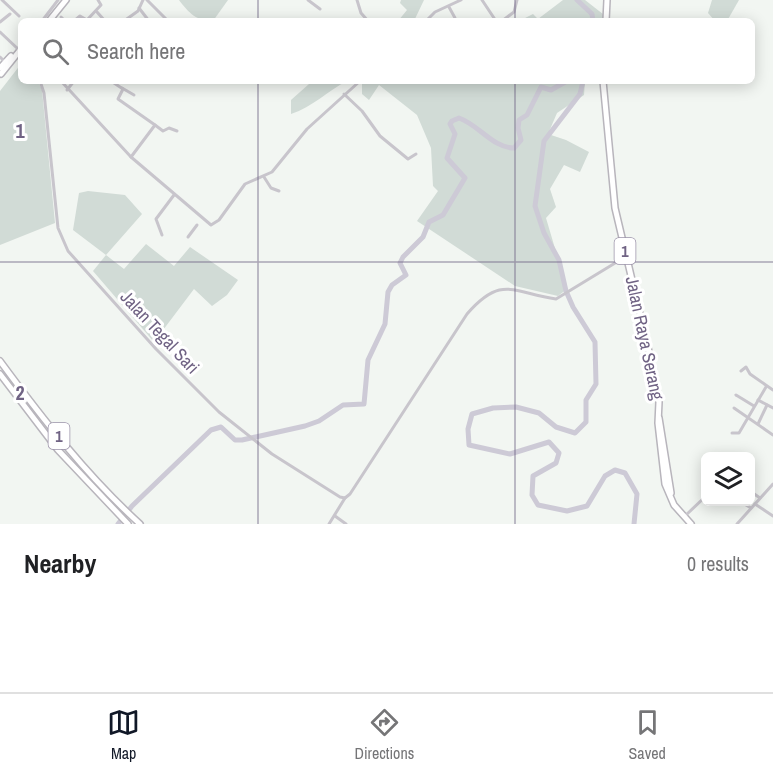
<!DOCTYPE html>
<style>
body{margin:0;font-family:"Archivo Narrow",sans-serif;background:#f6f6f6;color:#202124}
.controls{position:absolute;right:18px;bottom:18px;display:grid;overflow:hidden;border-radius:9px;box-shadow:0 3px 15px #0003}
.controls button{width:54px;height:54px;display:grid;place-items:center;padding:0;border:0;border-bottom:2px solid #e0e0e0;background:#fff;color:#202124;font:30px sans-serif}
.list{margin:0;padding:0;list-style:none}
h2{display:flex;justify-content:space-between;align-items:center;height:78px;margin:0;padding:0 24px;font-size:26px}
h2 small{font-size:20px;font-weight:400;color:#757577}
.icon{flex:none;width:33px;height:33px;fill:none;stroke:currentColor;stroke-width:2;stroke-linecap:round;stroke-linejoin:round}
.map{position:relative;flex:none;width:773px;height:524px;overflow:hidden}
.search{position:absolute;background:#fff;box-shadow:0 3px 15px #0003;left:18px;right:18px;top:18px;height:66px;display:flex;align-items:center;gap:15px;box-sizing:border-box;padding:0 21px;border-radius:9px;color:#757577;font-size:22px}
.sheet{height:168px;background:#fff}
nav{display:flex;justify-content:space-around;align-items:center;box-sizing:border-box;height:84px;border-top:2px solid #e0e0e0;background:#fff;font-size:16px;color:#757577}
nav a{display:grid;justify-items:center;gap:3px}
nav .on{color:#111827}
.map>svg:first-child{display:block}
.green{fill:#d1dbd6}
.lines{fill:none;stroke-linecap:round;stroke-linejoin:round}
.river{stroke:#cdcad6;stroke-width:5}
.highway-casing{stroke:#b8b5bc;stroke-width:8}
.minor{stroke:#c8c5cc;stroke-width:3}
.highway{stroke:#fff;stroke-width:5}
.grid{fill:none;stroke:#706384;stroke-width:1.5;stroke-opacity:0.55}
.labels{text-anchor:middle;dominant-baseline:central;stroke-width:6;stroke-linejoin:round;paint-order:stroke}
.shield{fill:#fff;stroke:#9b92a9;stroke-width:1.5}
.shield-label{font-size:16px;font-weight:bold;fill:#706384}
.street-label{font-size:18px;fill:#706384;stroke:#fff}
.grid-label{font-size:20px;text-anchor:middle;font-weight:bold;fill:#706384;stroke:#fff;stroke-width:6;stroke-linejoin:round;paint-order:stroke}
</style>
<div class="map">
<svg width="773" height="524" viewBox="0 0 773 524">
<rect width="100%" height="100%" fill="#f2f6f2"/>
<g class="green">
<path d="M 179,0 L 228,0 L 213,21 C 196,21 189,13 179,0 Z"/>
<polygon points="401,0 424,0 414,21 398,21 407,10 400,3"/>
<polygon points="563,0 585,0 608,18 607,21 519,21 533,14 538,19"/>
<polygon points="712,0 739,0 727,21 715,21 708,13"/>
<polygon points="21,64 21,81 38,81 42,90 55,223 0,245 0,91"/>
<path d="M 307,81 L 347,81 C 327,91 313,107 291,114 L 291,100 L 309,84 Z"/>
<polygon points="362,81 585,81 584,95 557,113 548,134 566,140 589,152 580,172 564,165 550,189 556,207 546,218 567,289 558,296 515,286 417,221 438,191 433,186 431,148 417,115 379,85 369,100 362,94"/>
<polygon points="88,191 125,195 142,214 106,255 124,269 146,244 174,266 190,247 238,280 227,295 212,306 194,289 154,342 93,271 106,255 73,230 79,193"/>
</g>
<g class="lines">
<g class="river">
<polyline points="577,0 592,14 593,21"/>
<polyline points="583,81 580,94 544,141 535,206 544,233 559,260 566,291 573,307 595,342 596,384 586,400 586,422 575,433 556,427 539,413 516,407 493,408 472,414 468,429 469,445 510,454 549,442 559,453 556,463 533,476 532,495 538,505 567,511 587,506 605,476 615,470 625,473 637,494 634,524"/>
<path d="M 118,524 L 132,506 L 211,430 L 221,427 L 235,440 L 242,440 L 305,426 L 319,421 L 343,405 L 364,404 L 368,360 L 385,324 L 388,292 L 392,285 L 406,275 L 400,263 L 403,257 L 423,237 L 429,222 L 443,215 L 465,178 L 447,158 L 455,134 L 450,124 L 452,121 L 459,118 C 479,125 493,148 514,148 L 521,140 L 518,128 L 519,120 L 527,115 L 541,87 L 551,90 L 567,81"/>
</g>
<defs>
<g id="highway">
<polyline points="49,21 66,0"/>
<polyline points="606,21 607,0"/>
<polyline points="0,68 11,56"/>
<polyline points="1,74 21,49"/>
<polyline points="603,81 615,208 654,373 659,402 658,423 665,484 674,505 691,524"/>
<path d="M 0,361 C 42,418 87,476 140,524"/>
<polyline points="0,374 58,450 128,524"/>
<polyline points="659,418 671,493"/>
</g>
</defs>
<use href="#highway" class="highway-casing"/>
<g class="minor">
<polyline points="2,0 19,16"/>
<polyline points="147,0 168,21"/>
<polyline points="308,0 320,9"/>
<polyline points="357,0 361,13 368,21"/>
<polyline points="482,0 496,21"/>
<polyline points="449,7 455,18 452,21"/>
<polyline points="139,8 149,21"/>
<polyline points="97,12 105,21"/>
<polyline points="61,17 65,21"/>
<polyline points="42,21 58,0"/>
<polyline points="74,21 80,16 87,20 101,5 98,0"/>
<polyline points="124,21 138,11 143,0"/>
<polyline points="426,21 435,12 461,0"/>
<polyline points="502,21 514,12 517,0"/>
<polyline points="0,22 10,14"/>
<polyline points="0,32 18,49"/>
<polyline points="0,57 5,62"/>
<path d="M 40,81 L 44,93 L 58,228 L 68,251 L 156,349 L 219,412 L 272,454 L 340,497 L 345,498 L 350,494 L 467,314 C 502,274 513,293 556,299 L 625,257"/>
<polyline points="61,81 131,157 211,225 219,220 245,184 272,172 307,129 360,81"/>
<polyline points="111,81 123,89 118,99 155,125 131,157"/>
<polyline points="122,88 134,95"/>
<polyline points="67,90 74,81"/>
<polyline points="344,94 362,111 380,136 408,159 416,154"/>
<polyline points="155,125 163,131 169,128 177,131"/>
<polyline points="264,177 271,188 279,191"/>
<polyline points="162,235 156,219 174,195"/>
<polyline points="188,237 197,225"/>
<polyline points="741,371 746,367 750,374 773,390"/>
<polyline points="736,395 754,406"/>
<polyline points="758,400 773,408"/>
<polyline points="734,408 773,435"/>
<polyline points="758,424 767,405"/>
<polyline points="732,433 739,433 766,387"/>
<polyline points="750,491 760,498"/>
<polyline points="741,502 751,508"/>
<polyline points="755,504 773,516"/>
<polyline points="686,515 706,496"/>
<polyline points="335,516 346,524"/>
<polyline points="329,524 345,498"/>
<polyline points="737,524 773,484"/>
</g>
<use href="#highway" class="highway"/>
</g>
<path class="grid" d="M 258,0 L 258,21M 515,0 L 515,21M 258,81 L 258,524M 515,81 L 515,524M 0,262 L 773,262"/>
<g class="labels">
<g class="shield">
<rect x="614.5" y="238" width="21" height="26" rx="4.5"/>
<rect x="48.5" y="423" width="21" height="26" rx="4.5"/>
</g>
<g class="shield-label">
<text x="625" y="251">1</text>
<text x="59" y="436">1</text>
</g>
<g class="street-label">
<text transform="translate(160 332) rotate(47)">Jalan Tegal Sari</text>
<text transform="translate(645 338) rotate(78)">Jalan Raya Serang</text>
</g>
</g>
<g class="grid-label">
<text x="20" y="138">1</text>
<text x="20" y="400">2</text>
</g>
</svg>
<div class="controls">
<button><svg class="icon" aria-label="layers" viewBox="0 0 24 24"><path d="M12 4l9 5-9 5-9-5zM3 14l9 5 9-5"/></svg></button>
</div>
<div class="search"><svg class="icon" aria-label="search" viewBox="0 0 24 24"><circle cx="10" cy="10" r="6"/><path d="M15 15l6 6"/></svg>Search here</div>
</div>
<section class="sheet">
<h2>Nearby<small>0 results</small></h2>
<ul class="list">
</ul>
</section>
<nav>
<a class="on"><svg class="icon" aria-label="map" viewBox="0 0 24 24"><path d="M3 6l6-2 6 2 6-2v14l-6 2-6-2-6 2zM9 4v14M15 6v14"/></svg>Map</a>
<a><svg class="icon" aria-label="directions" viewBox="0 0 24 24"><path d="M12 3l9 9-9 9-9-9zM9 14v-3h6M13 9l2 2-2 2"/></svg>Directions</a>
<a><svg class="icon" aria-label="saved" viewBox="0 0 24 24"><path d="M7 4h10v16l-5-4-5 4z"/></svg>Saved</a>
</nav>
